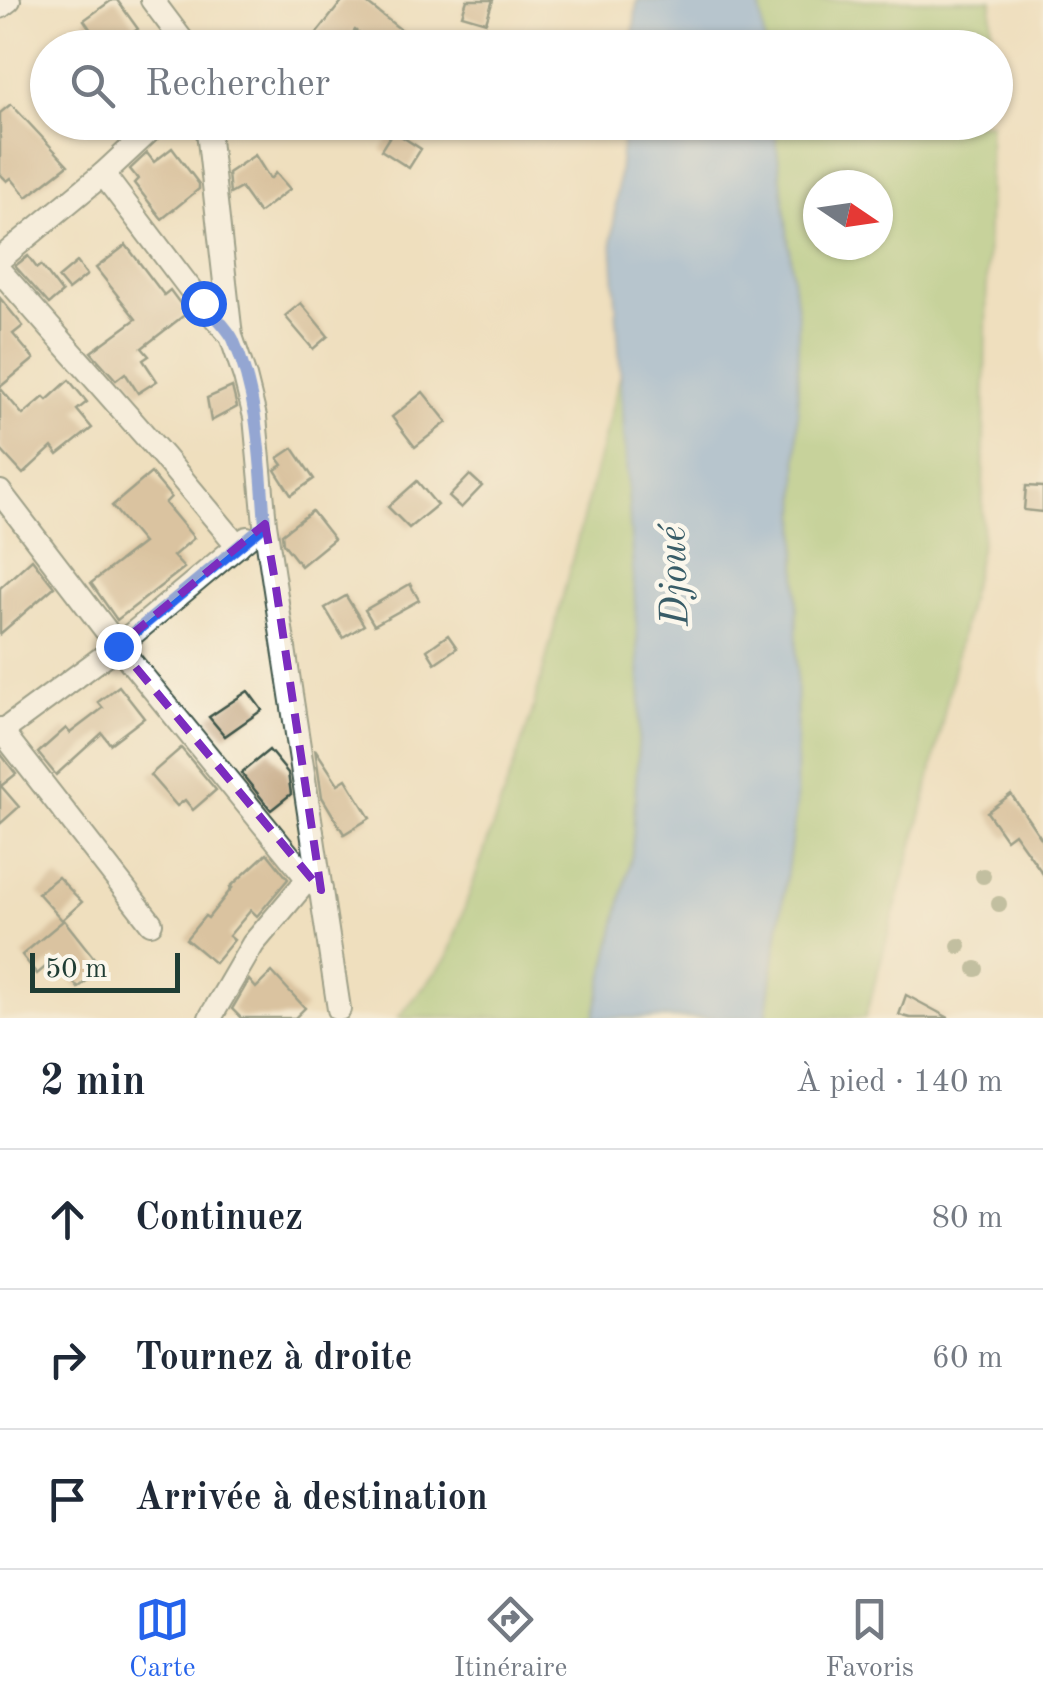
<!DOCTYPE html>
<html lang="fr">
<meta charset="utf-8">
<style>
body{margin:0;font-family:"Old Standard TT",serif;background:#f2f2f3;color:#1f2937}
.compass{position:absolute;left:803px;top:170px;width:90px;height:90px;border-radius:50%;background:#fff;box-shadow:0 2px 8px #0004;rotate:103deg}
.scale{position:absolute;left:30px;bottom:25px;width:150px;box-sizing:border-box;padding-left:10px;border:5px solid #1f3d34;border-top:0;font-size:28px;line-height:35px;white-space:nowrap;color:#1f3d34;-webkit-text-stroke:8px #fbf7ec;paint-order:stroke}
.stop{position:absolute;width:30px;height:30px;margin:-22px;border:8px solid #2563eb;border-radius:50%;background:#fff}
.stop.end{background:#2563eb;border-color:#fff;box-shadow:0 2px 10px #0008}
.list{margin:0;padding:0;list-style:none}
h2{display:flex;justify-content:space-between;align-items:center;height:130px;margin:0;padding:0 40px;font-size:42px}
h2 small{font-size:32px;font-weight:400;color:#747a83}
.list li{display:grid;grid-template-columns:65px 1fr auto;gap:30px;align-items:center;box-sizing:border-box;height:140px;padding:0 40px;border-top:2px solid #e0e1e3}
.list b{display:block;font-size:38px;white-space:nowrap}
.list em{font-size:32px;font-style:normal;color:#747a83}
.icon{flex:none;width:55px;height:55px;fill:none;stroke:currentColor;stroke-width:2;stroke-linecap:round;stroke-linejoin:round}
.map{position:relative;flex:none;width:1043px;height:1018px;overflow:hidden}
.search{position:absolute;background:#fff;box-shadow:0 2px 8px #0004;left:30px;right:30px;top:30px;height:110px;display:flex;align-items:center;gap:25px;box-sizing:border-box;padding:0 35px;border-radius:55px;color:#747a83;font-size:38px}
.sheet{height:550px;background:#fff}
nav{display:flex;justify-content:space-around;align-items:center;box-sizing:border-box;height:140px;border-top:2px solid #e0e1e3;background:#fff;font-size:28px;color:#747a83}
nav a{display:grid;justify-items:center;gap:5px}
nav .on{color:#2563eb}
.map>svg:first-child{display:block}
.green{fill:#97c472;stroke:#5b8053;stroke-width:2.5;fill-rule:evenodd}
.water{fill:#73a6df;stroke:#49728a;stroke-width:2.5}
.building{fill:#c1a27c}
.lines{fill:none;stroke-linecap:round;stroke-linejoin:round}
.street-casing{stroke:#3e5549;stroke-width:26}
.street{stroke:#fff;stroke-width:22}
.tree{fill:#8d997b}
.route{stroke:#2563eb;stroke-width:12}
.marked{fill:none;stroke:#7b2cbf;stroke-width:8;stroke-dasharray:20 12;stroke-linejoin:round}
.labels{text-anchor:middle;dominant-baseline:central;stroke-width:9;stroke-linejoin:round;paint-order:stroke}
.water-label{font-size:40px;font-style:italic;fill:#385c67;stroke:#fbf7ec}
</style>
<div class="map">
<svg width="1043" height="1018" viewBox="0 0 1043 1018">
<rect width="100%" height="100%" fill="#fbf7ec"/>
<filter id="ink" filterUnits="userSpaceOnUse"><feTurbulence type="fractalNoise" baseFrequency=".01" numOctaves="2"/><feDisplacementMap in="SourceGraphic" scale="20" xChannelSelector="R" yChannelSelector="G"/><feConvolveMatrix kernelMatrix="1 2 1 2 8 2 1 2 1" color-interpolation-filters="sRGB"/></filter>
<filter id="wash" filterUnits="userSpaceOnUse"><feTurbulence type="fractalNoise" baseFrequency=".0048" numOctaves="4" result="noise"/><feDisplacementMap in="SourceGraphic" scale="40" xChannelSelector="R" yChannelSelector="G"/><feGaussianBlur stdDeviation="2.25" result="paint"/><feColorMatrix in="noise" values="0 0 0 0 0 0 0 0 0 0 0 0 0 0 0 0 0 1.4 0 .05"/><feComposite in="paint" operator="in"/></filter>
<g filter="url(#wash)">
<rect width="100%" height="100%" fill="#efdfbe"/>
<g class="green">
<polygon points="759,0 992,0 991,47 765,47"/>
<path d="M 774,123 L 990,123 L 982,540 L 924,805 L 865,1018 L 766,1018 L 796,808 L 798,319 ZM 818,185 L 878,185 L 878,245 L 818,245 Z"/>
<polygon points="622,369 641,697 632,854 594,1018 398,1018 447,959 532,713"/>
</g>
<g class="water">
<polygon points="637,0 759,0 765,47 632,47"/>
<polygon points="624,123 774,123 798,319 796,808 766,1018 594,1018 632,854 641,697 612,241"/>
</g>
<g id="blocks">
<g class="building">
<polygon points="112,0 117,0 138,29 126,37 134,48 103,48 84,20"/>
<polygon points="343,0 363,0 410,37 402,48 377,48 355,30 341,48 305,48"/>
<polygon points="467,0 493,0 486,22 462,15"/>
<polygon points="11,104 68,165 27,197 11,178 7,181 0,174 0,113"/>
<polygon points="393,131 421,149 409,168 381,150"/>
<polygon points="172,148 199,184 199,189 162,219 134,183 138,179 130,169 147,153 154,162"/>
<polygon points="255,155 270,179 276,173 290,189 259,213 241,188 230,194 228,173"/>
<polygon points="126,245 164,295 170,290 187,313 142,348 149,356 143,360 157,381 138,393 125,373 116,380 91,352 136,319 96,268"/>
<polygon points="28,256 37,268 41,265 62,293 49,304 15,266"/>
<polygon points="77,262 87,275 68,290 58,278"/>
<polygon points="0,298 23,326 13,334 34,359 0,387"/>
<polygon points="301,303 328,336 313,349 285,316"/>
<polygon points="69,380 87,402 77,410 92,428 58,455 52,447 23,474 0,449 0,388 23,415 44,397 47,400"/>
<polygon points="232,387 237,407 211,421 207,398"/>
<polygon points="423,392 447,422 415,447 392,417"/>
<polygon points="293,448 314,479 291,495 275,470 283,465 278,458"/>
<polygon points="151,473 171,497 165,503 194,538 173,556 184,568 117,620 91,583 143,543 112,506"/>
<polygon points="470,475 482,486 461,508 449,497"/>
<polygon points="417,481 437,505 409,528 388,507"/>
<polygon points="1026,486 1043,487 1043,512 1024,510"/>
<polygon points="312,511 334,539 301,566 283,543 282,534"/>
<polygon points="32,559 54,587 0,634 0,588"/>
<polygon points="410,584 419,600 374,625 365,610"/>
<polygon points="346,596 364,625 343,638 325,608"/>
<polygon points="448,635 457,648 435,663 427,650"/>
<polygon points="119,686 144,718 110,744 102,733 56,775 38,753 66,728 70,733 103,708 98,702"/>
<polygon points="248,691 262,710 225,736 209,717"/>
<polygon points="181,748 216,790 193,810 185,800 177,806 150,775"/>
<polygon points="315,749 338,784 346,779 370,818 344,834 322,797"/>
<polygon points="269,750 288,773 291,794 271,810 241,773"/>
<polygon points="0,753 16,774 1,786 19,807 0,824"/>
<polygon points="1011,794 1043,841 1043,874 1014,833 1006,839 987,812"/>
<polygon points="267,853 288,879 257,916 251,910 229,936 234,940 215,963 186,939 205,916 208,918 232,888 230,887"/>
<polygon points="58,877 82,902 62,920 38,893"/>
<polygon points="64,920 102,968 78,988 55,959 37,974 22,955"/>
<polygon points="272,972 305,1008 295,1018 241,1018 232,1009 249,980 256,988"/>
<polygon points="906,995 949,1018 910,1018 899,1015"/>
</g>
</g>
</g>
<g filter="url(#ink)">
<use href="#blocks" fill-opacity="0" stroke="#3e5549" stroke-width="2.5"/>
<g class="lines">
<defs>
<g id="street">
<polyline points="152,0 188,48"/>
<polyline points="0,7 9,0"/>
<polyline points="207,122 231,336 245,377 255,417 265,524 339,1009"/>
<polyline points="103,174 191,290 231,336"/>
<polyline points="0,259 103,174 159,122"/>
<polyline points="0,271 163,456 238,546"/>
<polyline points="0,492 118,646 308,879 321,890"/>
<polyline points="0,729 151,923"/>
<polyline points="0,733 118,646 247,538"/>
<polyline points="210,1018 253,944 308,879"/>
</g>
</defs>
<use href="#street" class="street-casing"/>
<use href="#street" class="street"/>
</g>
<g class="tree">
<circle cx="983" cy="876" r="8"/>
<circle cx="999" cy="904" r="8"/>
<circle cx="959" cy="946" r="8"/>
<circle cx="976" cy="969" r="8"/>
</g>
</g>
<g class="lines" filter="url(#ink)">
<path class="route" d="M 118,646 L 265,524 C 260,462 259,397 233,339 C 226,326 213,314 203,303"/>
</g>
<path d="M0 0H1043V1018H0ZM 265,524 L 275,581 L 321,890 L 118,646 Z" fill="#efdfbe" fill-opacity=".55" fill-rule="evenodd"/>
<path class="marked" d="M 265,524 L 275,581 L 321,890 L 118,646 Z"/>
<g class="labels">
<g class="water-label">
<text transform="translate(676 576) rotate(-92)">Djoué</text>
</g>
</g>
</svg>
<svg class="compass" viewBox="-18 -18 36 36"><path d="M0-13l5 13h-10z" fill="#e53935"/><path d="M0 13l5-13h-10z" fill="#747a83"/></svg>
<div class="scale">50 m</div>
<div class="stop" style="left:203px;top:303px"></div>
<div class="stop end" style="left:118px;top:646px"></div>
<div class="search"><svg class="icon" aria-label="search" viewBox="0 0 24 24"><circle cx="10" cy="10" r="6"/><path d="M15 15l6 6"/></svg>Rechercher</div>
</div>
<section class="sheet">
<h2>2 min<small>À pied · 140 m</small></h2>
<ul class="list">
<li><svg class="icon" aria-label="ahead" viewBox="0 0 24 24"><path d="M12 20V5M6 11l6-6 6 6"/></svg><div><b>Continuez</b></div><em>80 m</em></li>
<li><svg class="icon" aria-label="right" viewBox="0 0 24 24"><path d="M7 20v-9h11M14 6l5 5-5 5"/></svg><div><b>Tournez à droite</b></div><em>60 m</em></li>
<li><svg class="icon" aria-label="arrive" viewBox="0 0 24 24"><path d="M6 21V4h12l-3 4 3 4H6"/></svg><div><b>Arrivée à destination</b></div></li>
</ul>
</section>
<nav>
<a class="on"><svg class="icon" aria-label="map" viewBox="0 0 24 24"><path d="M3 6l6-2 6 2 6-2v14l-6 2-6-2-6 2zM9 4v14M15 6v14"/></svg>Carte</a>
<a><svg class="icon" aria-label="directions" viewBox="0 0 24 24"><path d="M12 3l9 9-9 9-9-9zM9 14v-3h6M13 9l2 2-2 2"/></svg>Itinéraire</a>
<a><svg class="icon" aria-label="saved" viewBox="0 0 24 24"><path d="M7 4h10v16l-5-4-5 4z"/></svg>Favoris</a>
</nav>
